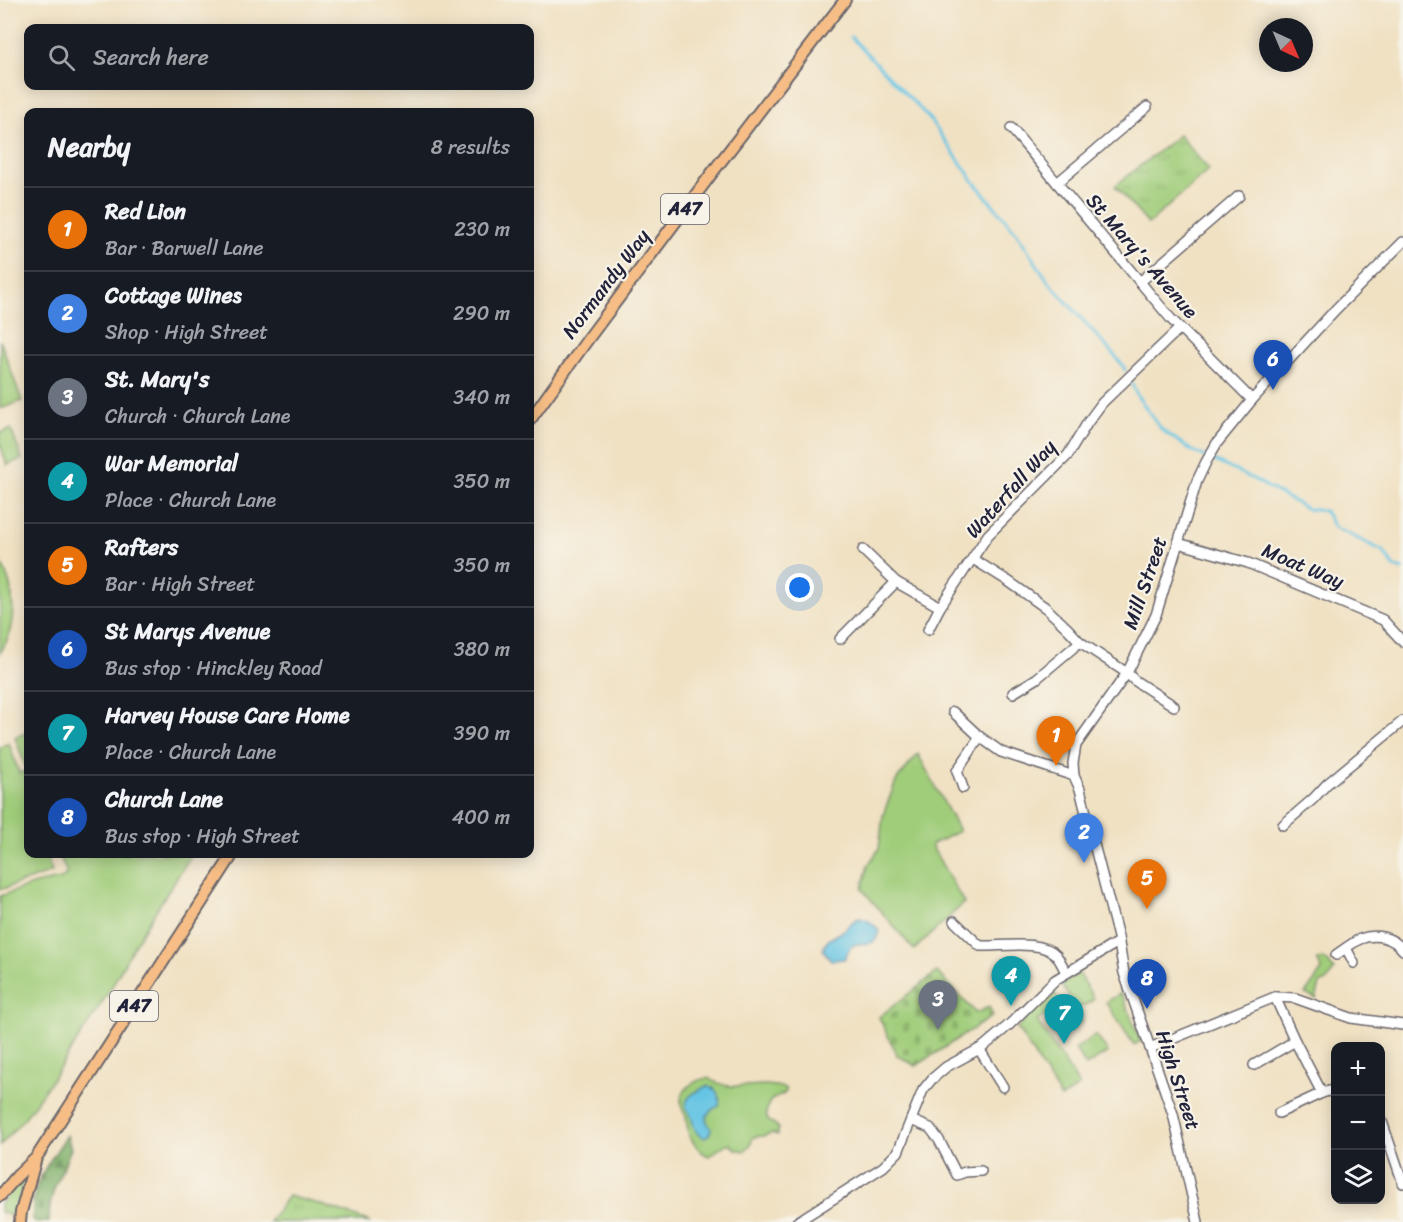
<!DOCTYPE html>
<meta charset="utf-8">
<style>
body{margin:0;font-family:Sriracha,sans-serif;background:#242831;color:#f1f3f6}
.controls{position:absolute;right:18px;bottom:18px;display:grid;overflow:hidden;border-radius:12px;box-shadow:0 3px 15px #0003}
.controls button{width:54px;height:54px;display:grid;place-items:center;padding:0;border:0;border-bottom:2px solid #363941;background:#171b24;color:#f1f3f6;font:30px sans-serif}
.compass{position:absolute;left:1259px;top:18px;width:54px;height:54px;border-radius:50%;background:#171b24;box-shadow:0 3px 15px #0003;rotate:136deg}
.you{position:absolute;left:800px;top:588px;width:21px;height:21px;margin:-15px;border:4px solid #fff;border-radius:50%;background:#1a73e8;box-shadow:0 0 0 9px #1a73e833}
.badge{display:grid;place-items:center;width:39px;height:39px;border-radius:50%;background:#0b8043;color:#fff;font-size:20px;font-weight:700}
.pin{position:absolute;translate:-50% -50px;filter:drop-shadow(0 2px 3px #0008)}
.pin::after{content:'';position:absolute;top:32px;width:21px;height:18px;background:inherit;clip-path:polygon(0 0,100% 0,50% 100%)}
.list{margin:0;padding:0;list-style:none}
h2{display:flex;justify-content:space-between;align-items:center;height:78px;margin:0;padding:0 24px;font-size:26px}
h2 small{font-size:20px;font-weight:400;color:#9ea1a6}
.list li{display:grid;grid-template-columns:39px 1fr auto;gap:18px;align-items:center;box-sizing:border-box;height:84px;padding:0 24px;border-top:2px solid #363941}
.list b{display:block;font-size:22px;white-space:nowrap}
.list p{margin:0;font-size:20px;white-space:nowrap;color:#9ea1a6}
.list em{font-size:20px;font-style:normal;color:#9ea1a6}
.icon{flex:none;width:33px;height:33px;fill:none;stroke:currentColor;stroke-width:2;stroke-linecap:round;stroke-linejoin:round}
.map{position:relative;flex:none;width:1403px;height:1222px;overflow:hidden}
.search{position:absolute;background:#171b24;box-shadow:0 3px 15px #0003;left:24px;top:24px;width:510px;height:66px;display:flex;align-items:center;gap:15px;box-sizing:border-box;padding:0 21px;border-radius:12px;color:#9ea1a6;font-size:22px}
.panel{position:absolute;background:#171b24;box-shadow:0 3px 15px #0003;left:24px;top:108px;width:510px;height:750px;border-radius:12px}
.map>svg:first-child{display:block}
.green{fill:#a0cd7a;stroke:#61785a;stroke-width:1.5}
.forest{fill:url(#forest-firs);stroke:#516952;stroke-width:1.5}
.cemetery{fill:url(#cemetery-stones);stroke:#61785a;stroke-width:1.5}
.park{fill:url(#park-tufts);stroke:#61785a;stroke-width:1.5}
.water{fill:#66c5e4;stroke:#447490;stroke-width:1.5}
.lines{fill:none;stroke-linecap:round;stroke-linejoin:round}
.stream{stroke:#66c5e4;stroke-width:3}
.minor-casing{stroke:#6a656b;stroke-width:12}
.major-casing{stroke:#6a656b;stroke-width:14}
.minor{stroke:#fff;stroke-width:9}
.major{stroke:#f6be86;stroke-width:10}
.labels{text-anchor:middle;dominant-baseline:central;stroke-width:4.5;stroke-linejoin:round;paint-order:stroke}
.shield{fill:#f7f3e8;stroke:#62616f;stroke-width:1.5}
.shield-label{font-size:18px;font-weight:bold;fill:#22223b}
.street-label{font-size:20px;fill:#22223b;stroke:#f7f3e8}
</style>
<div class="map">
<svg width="1403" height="1222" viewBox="0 0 1403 1222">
<defs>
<pattern id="forest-firs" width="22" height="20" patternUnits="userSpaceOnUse" patternTransform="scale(1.5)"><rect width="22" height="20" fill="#80b06a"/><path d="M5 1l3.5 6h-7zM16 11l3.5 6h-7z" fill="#688f58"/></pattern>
<pattern id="cemetery-stones" width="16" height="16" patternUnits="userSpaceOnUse" patternTransform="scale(1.5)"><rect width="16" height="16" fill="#a0cd7a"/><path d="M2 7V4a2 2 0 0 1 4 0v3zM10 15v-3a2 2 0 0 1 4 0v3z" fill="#8ab06a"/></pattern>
<pattern id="park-tufts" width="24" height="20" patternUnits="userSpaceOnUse" patternTransform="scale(1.5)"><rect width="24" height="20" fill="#a0cd7a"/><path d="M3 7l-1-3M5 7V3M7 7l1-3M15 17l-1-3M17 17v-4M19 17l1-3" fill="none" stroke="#8ab06a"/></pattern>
</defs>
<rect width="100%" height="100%" fill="#f7f3e8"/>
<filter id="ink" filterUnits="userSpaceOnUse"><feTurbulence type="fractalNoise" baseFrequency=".0167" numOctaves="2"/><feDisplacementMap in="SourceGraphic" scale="12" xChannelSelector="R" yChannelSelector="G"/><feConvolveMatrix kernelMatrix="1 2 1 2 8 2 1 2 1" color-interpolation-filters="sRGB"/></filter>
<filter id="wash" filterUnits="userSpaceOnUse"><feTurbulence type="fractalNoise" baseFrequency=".008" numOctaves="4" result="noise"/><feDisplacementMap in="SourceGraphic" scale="24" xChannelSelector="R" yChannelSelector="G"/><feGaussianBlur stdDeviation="1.35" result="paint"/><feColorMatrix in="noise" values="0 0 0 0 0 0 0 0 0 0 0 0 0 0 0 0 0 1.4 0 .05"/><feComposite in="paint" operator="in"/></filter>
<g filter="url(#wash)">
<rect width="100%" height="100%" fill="#f0e1c3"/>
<g class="green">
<polygon points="0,340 22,401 0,409"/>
<polygon points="11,429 22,459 7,465 0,444 0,433"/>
<path d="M 0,561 C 16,588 18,626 0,653 Z"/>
<polygon points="28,732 28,774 15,737"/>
<polygon points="9,743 19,773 24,771 28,784 28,854 46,854 52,872 0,890 0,747"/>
<polygon points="918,754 959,831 931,845 964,903 914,950 862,889 868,865 879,849 883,815 896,781"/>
<polygon points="59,854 192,854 136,942 110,990 55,1075 27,1115 0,1146 0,896 35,884 61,879 67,873"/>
<polygon points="1323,959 1328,962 1334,970 1328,980 1320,984 1316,999 1305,994 1322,970 1317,960"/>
<polygon points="1079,973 1094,999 1084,1006 1078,1007 1073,1003 1061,984"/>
<path d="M 1053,990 C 1060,1000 1066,1017 1081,1016 L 1082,1022 L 1063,1034 L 1049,1013 L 1037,1021 L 1080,1086 L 1061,1098 L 1017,1028 Z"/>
<polygon points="1121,993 1141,1041 1134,1045 1106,1002"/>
<polygon points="1096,1035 1108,1052 1086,1066 1075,1049"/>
<path d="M 707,1078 C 714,1081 721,1085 729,1086 C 747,1088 769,1081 786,1089 L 786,1092 C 781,1097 779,1096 773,1099 C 767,1102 764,1116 769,1121 C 772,1123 775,1124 778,1127 L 778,1135 L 771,1133 L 764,1136 L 753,1137 L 750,1145 L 745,1151 L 736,1149 L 730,1144 L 726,1144 L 709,1156 C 700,1153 690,1140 688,1131 C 687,1126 687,1121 686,1116 C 684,1112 681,1108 681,1103 C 680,1089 695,1080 707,1078 Z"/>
<polygon points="21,1178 24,1180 16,1216 0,1212 0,1204"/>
</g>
<path class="forest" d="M 67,1135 L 71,1149 L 54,1189 L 50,1206 L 49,1222 L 33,1222 C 32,1211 33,1199 36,1189 C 41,1171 57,1151 67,1135 Z"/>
<polygon class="cemetery" points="937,972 976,1013 989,1007 993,1016 916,1066 897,1055 879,1017"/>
<g class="park">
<polygon points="1179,135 1209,170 1148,224 1115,186"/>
<polygon points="288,1196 319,1204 371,1222 269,1222"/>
</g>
<g class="water">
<path d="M 860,918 C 869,920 874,923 879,931 C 874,952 862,938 851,947 C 848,949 847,956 844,959 L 831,960 L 823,950 C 825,938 836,937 844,930 C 852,924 850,921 860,918 Z"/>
<path d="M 708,1086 C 717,1088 721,1098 719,1106 C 713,1108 705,1114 707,1121 C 707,1124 710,1126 711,1129 L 709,1135 L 705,1138 C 691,1132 695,1124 690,1114 C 688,1109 686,1111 686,1105 C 686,1095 700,1089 708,1086 Z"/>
</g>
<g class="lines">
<g class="stream">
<polyline points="851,37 928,117 975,183 1016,232 1048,281 1122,364 1125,370"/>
<polyline points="1132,384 1138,397 1162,430 1191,450 1255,480 1307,509 1325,511 1334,527 1383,551 1394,567 1403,569"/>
</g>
</g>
</g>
<g filter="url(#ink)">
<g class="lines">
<defs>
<g id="minor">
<polyline points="1011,128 1171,319 1252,400"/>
<polyline points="1057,183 1147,107"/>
<polyline points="1140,282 1239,196"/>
<polyline points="1178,543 1248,563 1383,620 1403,642"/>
<polyline points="863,550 896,582 940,607"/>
<polyline points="973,559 1008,581 1046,608 1068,629 1080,642 1127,673 1134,680 1174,706"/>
<polyline points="928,630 940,607 988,535 1068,455 1088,422 1102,403 1180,328"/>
<polyline points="840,639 896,582"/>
<polyline points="1013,693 1036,679 1080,642"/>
<polyline points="953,712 980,737 1001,752 1074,776"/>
<polyline points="963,788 957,771 980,737"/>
<polyline points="1283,825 1313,799 1327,784 1403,721"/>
<path d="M 954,921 L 980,946 C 1001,947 1041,939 1056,955 C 1060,960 1063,967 1066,972"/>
<polyline points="1346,948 1354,963"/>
<path d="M 1336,955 C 1343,950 1352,943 1360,939 C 1376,933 1393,937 1403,950"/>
<polyline points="1275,997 1295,1041 1322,1093"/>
<polyline points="1150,1048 1275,997 1295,998 1351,1018 1403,1025"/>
<polyline points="979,1049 1003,1087"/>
<polyline points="1254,1065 1295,1041"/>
<polyline points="1279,1113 1322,1093 1336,1089"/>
<polyline points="1380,1116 1403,1183"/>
<polyline points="911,1120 930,1128 939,1140 957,1175 965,1172 981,1171"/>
<polyline points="797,1222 883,1167 898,1152 923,1090 932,1079 946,1067 983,1047 1009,1025 1055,980 1118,942"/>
<polyline points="1198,1222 1173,1114 1124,973 1118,937 1087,817 1080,789 1074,776 1073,763 1076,745 1127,673 1156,615 1197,481 1206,462 1217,443 1252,400 1336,309 1403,242"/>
</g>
<g id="major">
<polyline points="530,420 588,339 712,173 845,0"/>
<polyline points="0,1196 17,1176 36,1158 233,854"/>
<polyline points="20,1222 21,1212 36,1158"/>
</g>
</defs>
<use href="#minor" class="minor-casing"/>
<use href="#major" class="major-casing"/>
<use href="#minor" class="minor"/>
<use href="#major" class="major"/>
</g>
</g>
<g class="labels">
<g class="shield">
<rect x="661" y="194" width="48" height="30" rx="4.5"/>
<rect x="110" y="991" width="48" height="30" rx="4.5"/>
</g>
<g class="shield-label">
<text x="685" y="209">A47</text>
<text x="134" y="1006">A47</text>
</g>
<g class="street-label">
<text transform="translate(1142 256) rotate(49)">St Mary's Avenue</text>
<text transform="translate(606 284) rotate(-53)">Normandy Way</text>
<text transform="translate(1011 489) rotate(-48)">Waterfall Way</text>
<text transform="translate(1303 566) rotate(23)">Moat Way</text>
<text transform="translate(1145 583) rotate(-71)">Mill Street</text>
<text transform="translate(1178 1080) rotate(72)">High Street</text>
</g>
</g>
</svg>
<div class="controls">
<button>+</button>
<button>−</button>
<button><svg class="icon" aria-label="layers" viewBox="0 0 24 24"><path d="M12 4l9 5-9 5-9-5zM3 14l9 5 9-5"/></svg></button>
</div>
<svg class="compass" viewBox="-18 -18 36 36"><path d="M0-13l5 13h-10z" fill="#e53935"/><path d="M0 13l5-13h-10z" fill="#9ea1a6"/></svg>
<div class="you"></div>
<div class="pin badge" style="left:1056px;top:766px;background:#e8710a">1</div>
<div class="pin badge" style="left:1084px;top:863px;background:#3f7fe0">2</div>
<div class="pin badge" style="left:938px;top:1030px;background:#6b7280">3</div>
<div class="pin badge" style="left:1011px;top:1006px;background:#0f9aa8">4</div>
<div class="pin badge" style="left:1147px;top:909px;background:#e8710a">5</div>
<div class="pin badge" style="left:1273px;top:390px;background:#1a4fb4">6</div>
<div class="pin badge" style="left:1064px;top:1044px;background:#0f9aa8">7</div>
<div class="pin badge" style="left:1147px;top:1009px;background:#1a4fb4">8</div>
<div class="search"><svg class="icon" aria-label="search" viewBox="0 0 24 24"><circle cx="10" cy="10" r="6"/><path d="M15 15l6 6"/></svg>Search here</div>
<section class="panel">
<h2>Nearby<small>8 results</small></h2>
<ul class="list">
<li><span class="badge" style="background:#e8710a">1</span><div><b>Red Lion</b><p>Bar · Barwell Lane</p></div><em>230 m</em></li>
<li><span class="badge" style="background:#3f7fe0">2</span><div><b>Cottage Wines</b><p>Shop · High Street</p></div><em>290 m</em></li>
<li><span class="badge" style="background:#6b7280">3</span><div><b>St. Mary's</b><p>Church · Church Lane</p></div><em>340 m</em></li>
<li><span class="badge" style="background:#0f9aa8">4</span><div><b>War Memorial</b><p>Place · Church Lane</p></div><em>350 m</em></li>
<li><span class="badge" style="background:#e8710a">5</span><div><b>Rafters</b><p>Bar · High Street</p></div><em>350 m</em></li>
<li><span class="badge" style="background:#1a4fb4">6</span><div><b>St Marys Avenue</b><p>Bus stop · Hinckley Road</p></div><em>380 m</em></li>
<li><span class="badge" style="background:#0f9aa8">7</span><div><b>Harvey House Care Home</b><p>Place · Church Lane</p></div><em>390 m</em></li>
<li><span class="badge" style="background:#1a4fb4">8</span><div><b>Church Lane</b><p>Bus stop · High Street</p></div><em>400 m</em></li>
</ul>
</section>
</div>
